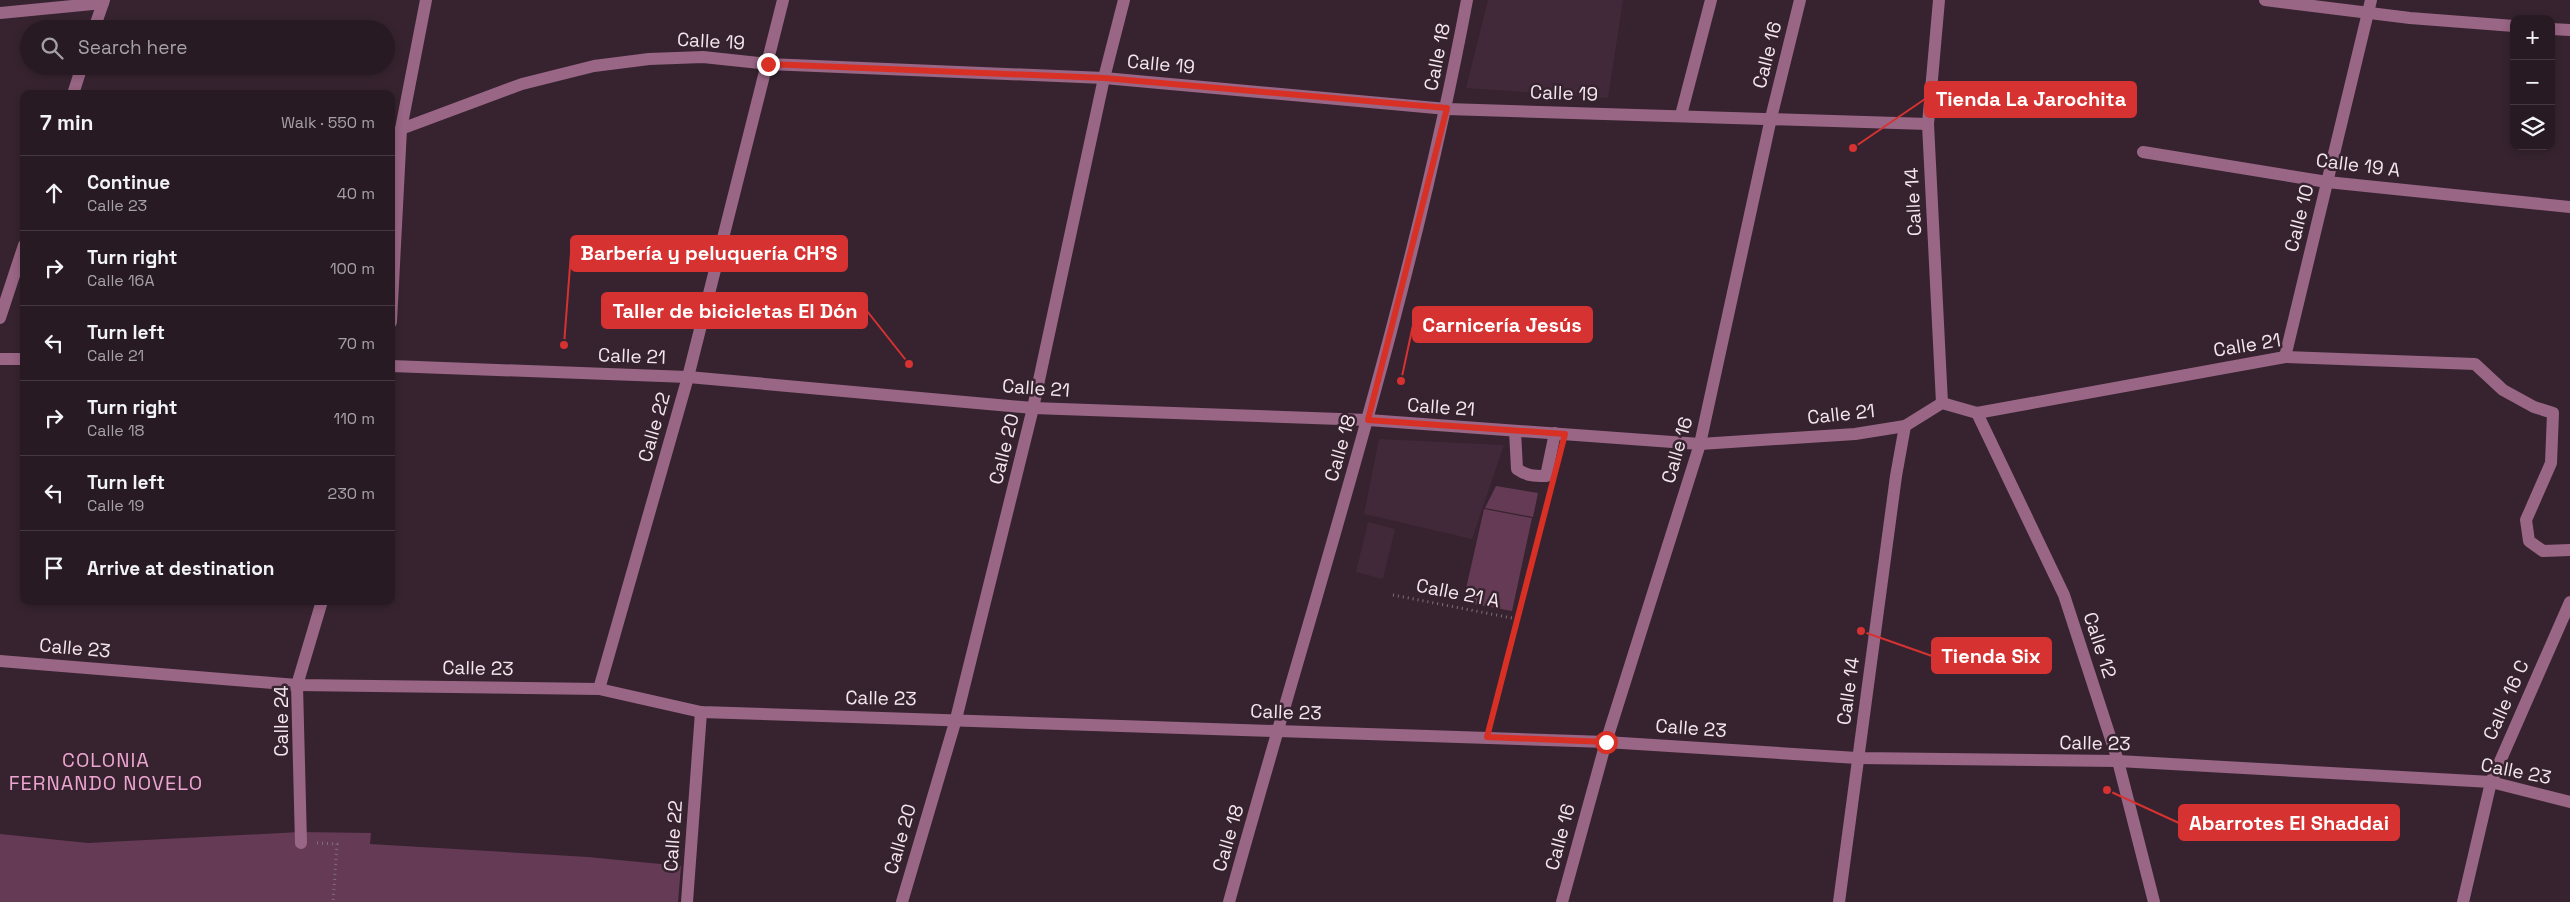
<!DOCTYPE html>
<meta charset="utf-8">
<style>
body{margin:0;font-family:"Space Grotesk",sans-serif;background:#342730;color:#f1f3f6}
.controls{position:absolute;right:15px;top:15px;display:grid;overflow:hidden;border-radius:10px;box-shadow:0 2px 8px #0003}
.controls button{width:45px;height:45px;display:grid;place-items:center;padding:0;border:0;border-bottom:1px solid #443841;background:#281a23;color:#f1f3f6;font:25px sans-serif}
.stop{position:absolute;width:15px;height:15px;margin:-11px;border:4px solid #d93025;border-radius:50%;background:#fff}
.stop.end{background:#d93025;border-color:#fff;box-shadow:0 1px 5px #0008}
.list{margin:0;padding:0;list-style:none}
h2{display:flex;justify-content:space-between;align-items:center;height:65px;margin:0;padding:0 20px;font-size:21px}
h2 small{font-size:16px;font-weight:400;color:#a5a1a6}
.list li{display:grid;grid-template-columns:32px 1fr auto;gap:15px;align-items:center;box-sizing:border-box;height:75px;padding:0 20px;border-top:1px solid #443841}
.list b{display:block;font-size:19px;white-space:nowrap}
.list p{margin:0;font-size:16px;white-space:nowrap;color:#a5a1a6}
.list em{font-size:16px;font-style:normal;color:#a5a1a6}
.icon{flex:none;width:28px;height:28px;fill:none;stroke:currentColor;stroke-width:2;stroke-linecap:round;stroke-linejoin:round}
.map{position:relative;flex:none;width:2570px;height:902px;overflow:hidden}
.search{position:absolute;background:#281a23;box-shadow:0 2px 8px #0003;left:20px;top:20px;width:375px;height:55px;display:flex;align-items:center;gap:12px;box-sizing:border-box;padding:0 18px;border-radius:28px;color:#a5a1a6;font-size:19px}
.panel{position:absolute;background:#281a23;box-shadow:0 2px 8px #0003;left:20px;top:90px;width:375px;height:515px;border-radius:10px}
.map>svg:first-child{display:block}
.built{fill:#422939}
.green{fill:#653a55}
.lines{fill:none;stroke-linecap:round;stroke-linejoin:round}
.path{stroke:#806f79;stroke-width:3;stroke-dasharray:1 4;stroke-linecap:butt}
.minor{stroke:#996685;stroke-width:12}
.route{stroke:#d93025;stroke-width:6}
.labels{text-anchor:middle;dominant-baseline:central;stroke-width:5;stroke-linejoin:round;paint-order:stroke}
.street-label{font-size:19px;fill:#f3e6ed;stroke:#36232f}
.neighbourhood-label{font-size:20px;letter-spacing:1px;fill:#eca5d0;stroke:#36232f}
.leader{fill:none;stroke:#d73232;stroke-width:2}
.callout-dot{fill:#d73232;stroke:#36232f;stroke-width:2}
.callout{fill:#d73232;stroke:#d73232;stroke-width:2}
.callout-label{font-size:20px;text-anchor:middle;font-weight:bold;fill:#fff}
</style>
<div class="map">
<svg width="2570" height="902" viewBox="0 0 2570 902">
<rect width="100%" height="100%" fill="#36232f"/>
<g class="built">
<polygon points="1488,0 1623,0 1608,98 1466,88"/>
<polygon points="1379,439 1504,445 1472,539 1364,514"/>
<polygon points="1368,522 1395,529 1383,579 1356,572"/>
</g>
<g class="green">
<polygon points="1496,486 1538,493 1533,517 1485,508"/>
<polygon points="1484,509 1532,518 1512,611 1463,602"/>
<polygon points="300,832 371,833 370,844 588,857 681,866 678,902 0,902 0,834 88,843"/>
</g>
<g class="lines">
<g class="path">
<polyline points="1393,595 1517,619"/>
<polyline points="1490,722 1550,491"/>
<polyline points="317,843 337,844 333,902"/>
</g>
<g class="minor">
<polyline points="1939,0 1928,124 1942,403"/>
<polyline points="2265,0 2410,18 2514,26"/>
<polyline points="0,13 103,3"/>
<polyline points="94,29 104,0"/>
<polyline points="2551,29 2570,30"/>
<polyline points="73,94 82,66"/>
<polyline points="1681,115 1711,0"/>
<polyline points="401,129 522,84 594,66 649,59 703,57 768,64 1104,78 1447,109 1928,124"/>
<polyline points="2143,152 2327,182 2570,207"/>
<polyline points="0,318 24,245"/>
<polyline points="391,322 401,129 426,0"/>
<polyline points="2285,357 2371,0"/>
<polyline points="0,359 24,359"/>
<polyline points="391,366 688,377 1033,408 1368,420 1700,444 1855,434 1905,426 1942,403 1977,413 2285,357 2475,364 2503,390 2534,407 2553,413 2551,463 2526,520 2529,541 2543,551 2570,550"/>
<polyline points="1977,413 2064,595 2118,761 2154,902"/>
<path d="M 1515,431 L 1517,469 C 1527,476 1534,476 1546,476 L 1555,433"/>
<polyline points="0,661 297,685 599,689 701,712 1606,742 1857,758 2118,761 2491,782 2570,802"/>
<polyline points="599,689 688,377 783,0"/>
<polyline points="301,843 297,685 322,601"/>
<polyline points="687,902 701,712"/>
<polyline points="902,902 956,719 1033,408 1104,78 1124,0"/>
<path d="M 1229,902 C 1312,602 1410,306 1467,0"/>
<polyline points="1562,902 1606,742 1700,444 1771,118 1800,0"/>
<polyline points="1839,902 1896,476 1905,426"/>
<polyline points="2463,902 2491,782 2570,602"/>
</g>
</g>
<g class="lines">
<polyline class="route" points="768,64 1104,78 1447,108 1368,420 1565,434 1487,737 1606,742"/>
</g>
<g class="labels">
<g class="street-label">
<text transform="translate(711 41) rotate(3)">Calle 19</text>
<text transform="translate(1767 55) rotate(-76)">Calle 16</text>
<text transform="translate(1437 57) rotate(-79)">Calle 18</text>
<text transform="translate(1161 64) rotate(5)">Calle 19</text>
<text transform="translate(1564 93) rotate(2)">Calle 19</text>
<text transform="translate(2358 165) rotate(7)">Calle 19 A</text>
<text transform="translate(1913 202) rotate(-93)">Calle 14</text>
<text transform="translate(2299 218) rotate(-76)">Calle 10</text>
<text transform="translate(2247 345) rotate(-9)">Calle 21</text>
<text transform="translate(632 356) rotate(2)">Calle 21</text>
<text transform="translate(1036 388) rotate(4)">Calle 21</text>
<text transform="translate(1441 407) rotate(4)">Calle 21</text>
<text transform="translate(1841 414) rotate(-6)">Calle 21</text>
<text transform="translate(654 427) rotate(-74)">Calle 22</text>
<text transform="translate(1340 448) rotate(-74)">Calle 18</text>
<text transform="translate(1004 449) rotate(-76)">Calle 20</text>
<text transform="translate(1677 450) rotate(-74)">Calle 16</text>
<text transform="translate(1458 593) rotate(11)">Calle 21 A</text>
<text transform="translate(2100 645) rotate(72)">Calle 12</text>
<text transform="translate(75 648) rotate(5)">Calle 23</text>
<text transform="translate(478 668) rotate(1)">Calle 23</text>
<text transform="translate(1848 691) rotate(-82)">Calle 14</text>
<text transform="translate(881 698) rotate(1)">Calle 23</text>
<text transform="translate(2506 700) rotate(-66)">Calle 16 C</text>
<text transform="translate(1286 712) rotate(2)">Calle 23</text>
<text transform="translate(281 721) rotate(-90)">Calle 24</text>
<text transform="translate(1691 728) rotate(4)">Calle 23</text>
<text transform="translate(2095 743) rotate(1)">Calle 23</text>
<text transform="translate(2516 771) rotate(11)">Calle 23</text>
<text transform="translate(673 836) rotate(-86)">Calle 22</text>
<text transform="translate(1560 837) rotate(-75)">Calle 16</text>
<text transform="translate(1228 838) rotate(-74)">Calle 18</text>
<text transform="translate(900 839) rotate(-74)">Calle 20</text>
</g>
<g class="neighbourhood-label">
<text x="106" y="760">COLONIA<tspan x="106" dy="23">FERNANDO NOVELO</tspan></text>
</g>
</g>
<path class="leader" d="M1853 148L1925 99M564 345L571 253M909 364L867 311M1401 381L1413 325M1861 631L1932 656M2107 790L2179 823"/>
<g class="callout-dot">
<circle cx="1853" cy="148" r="5"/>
<circle cx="564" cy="345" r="5"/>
<circle cx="909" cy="364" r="5"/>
<circle cx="1401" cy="381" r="5"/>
<circle cx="1861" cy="631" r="5"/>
<circle cx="2107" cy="790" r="5"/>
</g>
<g class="callout">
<rect x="1925" y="82" width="211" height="35" rx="5"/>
<rect x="571" y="236" width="276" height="35" rx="5"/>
<rect x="602" y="293" width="265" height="35" rx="5"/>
<rect x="1413" y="307" width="179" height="35" rx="5"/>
<rect x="1932" y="638" width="119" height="35" rx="5"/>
<rect x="2179" y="805" width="220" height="35" rx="5"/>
</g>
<g class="callout-label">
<text x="2031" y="106">Tienda La Jarochita</text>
<text x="709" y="260">Barbería y peluquería CH'S</text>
<text x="735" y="318">Taller de bicicletas El Dón</text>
<text x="1502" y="332">Carnicería Jesús</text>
<text x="1991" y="663">Tienda Six</text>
<text x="2289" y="830">Abarrotes El Shaddai</text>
</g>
</svg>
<div class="controls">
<button>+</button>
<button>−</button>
<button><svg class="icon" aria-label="layers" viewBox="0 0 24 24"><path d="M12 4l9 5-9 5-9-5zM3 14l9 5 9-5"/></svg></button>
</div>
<div class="stop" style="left:1606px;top:742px"></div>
<div class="stop end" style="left:768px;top:64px"></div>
<div class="search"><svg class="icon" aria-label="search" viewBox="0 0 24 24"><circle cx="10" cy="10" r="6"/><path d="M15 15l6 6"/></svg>Search here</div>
<section class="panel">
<h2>7 min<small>Walk · 550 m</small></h2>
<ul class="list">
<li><svg class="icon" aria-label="ahead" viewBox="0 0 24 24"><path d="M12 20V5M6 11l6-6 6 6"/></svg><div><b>Continue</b><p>Calle 23</p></div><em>40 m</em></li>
<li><svg class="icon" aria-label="right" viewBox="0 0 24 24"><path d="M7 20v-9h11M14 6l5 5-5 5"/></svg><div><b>Turn right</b><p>Calle 16A</p></div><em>100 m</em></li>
<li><svg class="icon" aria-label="left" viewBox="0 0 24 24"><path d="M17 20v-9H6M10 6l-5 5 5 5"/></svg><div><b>Turn left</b><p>Calle 21</p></div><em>70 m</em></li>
<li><svg class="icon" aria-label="right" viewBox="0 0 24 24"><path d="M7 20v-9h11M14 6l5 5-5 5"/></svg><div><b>Turn right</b><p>Calle 18</p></div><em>110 m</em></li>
<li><svg class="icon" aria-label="left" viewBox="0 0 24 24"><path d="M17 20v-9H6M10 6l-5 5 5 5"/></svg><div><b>Turn left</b><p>Calle 19</p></div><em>230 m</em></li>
<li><svg class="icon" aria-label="arrive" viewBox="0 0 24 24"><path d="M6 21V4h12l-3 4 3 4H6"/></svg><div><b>Arrive at destination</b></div></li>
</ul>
</section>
</div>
